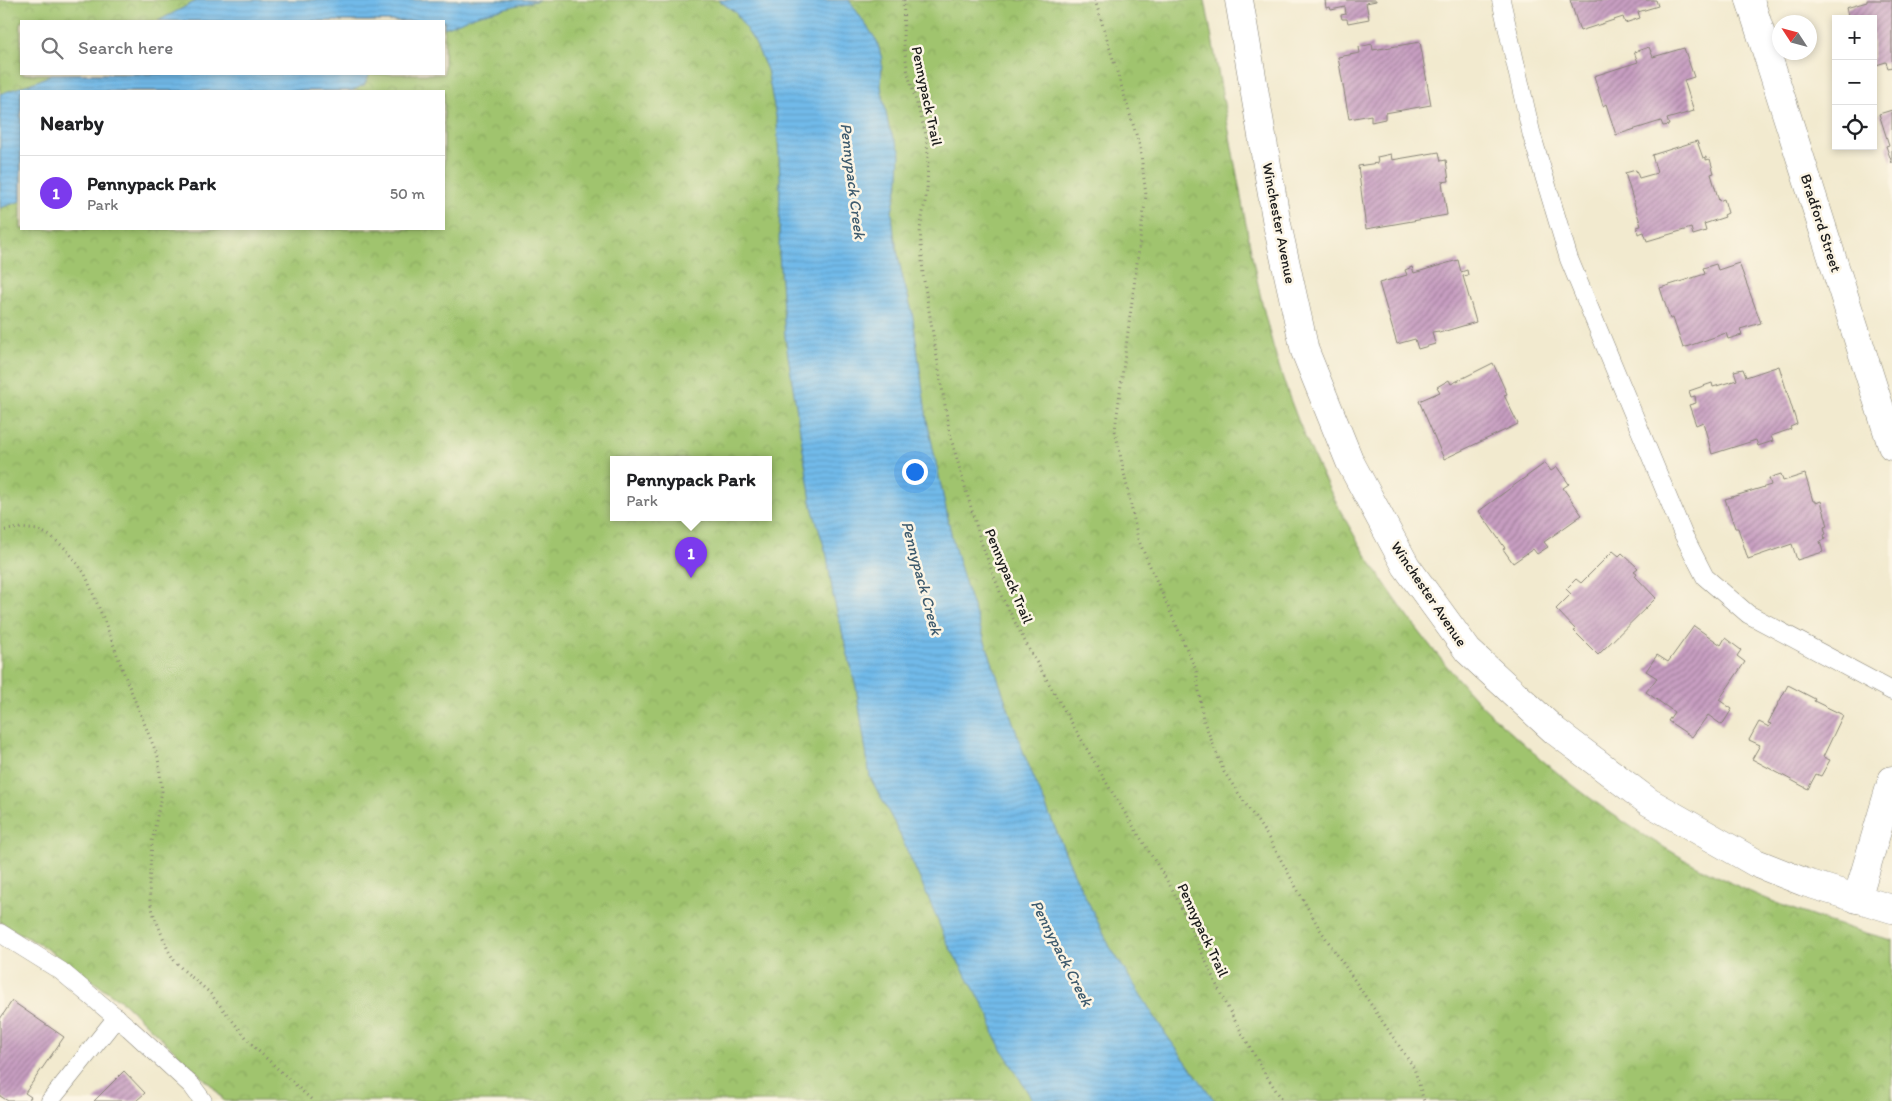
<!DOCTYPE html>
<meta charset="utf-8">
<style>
body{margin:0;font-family:Itim,sans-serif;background:#f6f6f6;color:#202124}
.controls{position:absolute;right:15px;top:15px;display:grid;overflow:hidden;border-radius:0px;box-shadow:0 2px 8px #0003}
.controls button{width:45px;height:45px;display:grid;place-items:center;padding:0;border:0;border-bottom:1px solid #e0e0e0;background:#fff;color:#202124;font:25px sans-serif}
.compass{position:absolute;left:1772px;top:15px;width:45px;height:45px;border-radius:50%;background:#fff;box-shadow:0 2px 8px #0003;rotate:306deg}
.you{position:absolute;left:914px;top:471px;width:18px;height:18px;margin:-12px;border:4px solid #fff;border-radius:50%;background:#1a73e8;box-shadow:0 0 0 8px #1a73e833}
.badge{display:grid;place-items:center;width:32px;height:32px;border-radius:50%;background:#7c3aed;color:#fff;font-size:16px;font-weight:700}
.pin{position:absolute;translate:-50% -41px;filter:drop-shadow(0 1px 2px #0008)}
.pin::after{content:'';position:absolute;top:26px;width:18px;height:15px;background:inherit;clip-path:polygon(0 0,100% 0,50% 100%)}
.popup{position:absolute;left:610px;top:456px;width:162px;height:65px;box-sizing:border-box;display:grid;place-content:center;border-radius:0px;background:#fff;filter:drop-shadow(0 1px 4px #0005);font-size:16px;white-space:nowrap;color:#757577}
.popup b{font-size:19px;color:#202124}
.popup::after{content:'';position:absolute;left:50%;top:100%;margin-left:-10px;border:10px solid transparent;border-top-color:#fff}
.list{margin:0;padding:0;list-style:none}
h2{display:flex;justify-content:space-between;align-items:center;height:65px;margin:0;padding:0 20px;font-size:21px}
h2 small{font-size:16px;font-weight:400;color:#757577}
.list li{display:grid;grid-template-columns:32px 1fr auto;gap:15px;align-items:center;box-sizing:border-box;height:75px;padding:0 20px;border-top:1px solid #e0e0e0}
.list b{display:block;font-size:19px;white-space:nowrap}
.list p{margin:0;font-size:16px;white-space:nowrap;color:#757577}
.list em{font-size:16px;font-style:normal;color:#757577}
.icon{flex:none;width:28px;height:28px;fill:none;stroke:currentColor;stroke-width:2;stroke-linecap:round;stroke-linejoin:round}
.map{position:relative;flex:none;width:1892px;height:1101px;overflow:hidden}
.search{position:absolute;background:#fff;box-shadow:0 2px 8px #0003;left:20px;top:20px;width:425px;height:55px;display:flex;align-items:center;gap:12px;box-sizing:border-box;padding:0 18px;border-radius:0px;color:#757577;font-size:19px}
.panel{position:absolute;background:#fff;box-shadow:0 2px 8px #0003;left:20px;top:90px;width:425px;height:140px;border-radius:0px}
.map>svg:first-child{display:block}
.park{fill:url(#park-crowns);stroke:#5e7045;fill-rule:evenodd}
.water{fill:url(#water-rules);stroke:#466b82}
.building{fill:url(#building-hatch)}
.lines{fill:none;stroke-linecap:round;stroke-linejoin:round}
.service-casing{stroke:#878376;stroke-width:19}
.minor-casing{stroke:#878376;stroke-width:29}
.path{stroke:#878376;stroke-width:3;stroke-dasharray:1 4;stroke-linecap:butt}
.service{stroke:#fff;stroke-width:18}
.minor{stroke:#fff;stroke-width:28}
.labels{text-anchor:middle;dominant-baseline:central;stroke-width:5;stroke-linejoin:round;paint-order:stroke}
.street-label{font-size:15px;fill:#1c1c1c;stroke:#fcf5e5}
.water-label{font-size:16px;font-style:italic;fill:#3e5b6e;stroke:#fcf5e5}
</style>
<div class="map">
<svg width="1892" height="1101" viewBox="0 0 1892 1101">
<defs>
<pattern id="park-crowns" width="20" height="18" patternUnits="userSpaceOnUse" patternTransform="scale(1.25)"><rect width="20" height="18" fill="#a0c46e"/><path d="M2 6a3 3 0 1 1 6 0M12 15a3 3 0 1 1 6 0" fill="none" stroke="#89a85f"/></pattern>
<pattern id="water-rules" width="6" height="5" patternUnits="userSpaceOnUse" patternTransform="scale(1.25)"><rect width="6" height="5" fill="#71bae9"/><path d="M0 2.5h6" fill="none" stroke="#619fc7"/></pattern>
<pattern id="building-hatch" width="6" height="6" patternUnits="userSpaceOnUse" patternTransform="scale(1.25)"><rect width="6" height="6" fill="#c79ec1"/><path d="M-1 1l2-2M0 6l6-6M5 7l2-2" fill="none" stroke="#a1809c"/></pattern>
</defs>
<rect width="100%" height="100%" fill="#fcf5e5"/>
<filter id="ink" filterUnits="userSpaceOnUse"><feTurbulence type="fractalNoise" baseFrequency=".02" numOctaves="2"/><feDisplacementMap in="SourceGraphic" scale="10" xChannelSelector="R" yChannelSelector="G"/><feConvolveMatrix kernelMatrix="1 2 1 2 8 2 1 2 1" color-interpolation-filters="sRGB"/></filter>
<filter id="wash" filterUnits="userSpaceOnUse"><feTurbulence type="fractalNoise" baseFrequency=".0096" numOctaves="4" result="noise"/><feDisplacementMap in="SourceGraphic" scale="20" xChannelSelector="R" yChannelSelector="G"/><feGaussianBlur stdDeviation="1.12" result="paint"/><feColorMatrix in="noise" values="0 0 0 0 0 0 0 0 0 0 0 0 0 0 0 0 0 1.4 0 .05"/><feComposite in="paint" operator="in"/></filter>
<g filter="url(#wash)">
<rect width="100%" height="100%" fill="#f2eacf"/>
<path class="park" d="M 0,0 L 1205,0 C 1216,62 1228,124 1239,186 C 1252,258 1265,330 1290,399 C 1330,509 1395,611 1474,697 C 1486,711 1501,723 1515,736 C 1589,804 1673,860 1767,899 C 1807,916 1850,929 1892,940 L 1892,1101 L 224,1101 L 213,1087 L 124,1003 L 44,947 L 0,922 ZM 21,21 L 444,21 L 444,74 L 21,74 ZM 21,91 L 444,91 L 444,229 L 21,229 ZM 614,459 L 768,459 L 768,517 L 614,517 Z"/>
<g class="water">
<polygon points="198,0 539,0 477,15 444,28 444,21 158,21"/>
<polygon points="718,0 849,0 877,41 882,59 881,86 889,128 900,150 899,180 892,212 894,234 902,275 912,311 927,420 953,542 968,592 1024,754 1073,871 1110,947 1167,1036 1215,1101 1033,1101 994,1036 990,1016 947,943 928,897 896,826 870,777 856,687 833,596 827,556 812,507 785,337 779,254 780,177 777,122 767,70 755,43 735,12"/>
<polygon points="51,74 370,74 364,85 351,91 21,91 21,201 0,208 0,94 40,80"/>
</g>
<g id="blocks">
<g class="building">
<polygon points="1325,0 1376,0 1376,1 1366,3 1369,19 1348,23 1347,19 1342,19 1341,15 1346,14 1345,7 1331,10 1330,7 1326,8"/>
<polygon points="1570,0 1656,0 1658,6 1638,12 1640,18 1625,23 1623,17 1580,31"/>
<polygon points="1867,0 1892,0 1892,67 1888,68 1886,62 1873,66 1873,19 1849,19 1846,8 1867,2"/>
<polygon points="1420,42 1431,105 1385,113 1385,119 1371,122 1371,115 1349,119 1338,57 1360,53 1359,47 1372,44 1373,50"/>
<polygon points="1649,47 1653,57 1684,48 1694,77 1684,80 1694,111 1667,119 1669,125 1663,126 1661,121 1616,135 1606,104 1603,106 1594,76 1638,62 1634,52"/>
<polygon points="1892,110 1892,163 1886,146 1889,145 1879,114"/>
<polygon points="1697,141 1703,158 1706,157 1706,160 1710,159 1714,173 1711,174 1719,201 1724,199 1728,213 1724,215 1725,217 1704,224 1706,231 1693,235 1691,228 1647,241 1644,232 1638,234 1637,227 1641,226 1625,173 1636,170 1639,178 1657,173 1652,155"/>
<polygon points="1439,152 1441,161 1446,160 1449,181 1442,182 1447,215 1366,229 1358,166 1378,163 1377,157 1391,154 1392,160"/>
<polygon points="1458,260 1461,272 1467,270 1468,275 1463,276 1476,322 1439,333 1439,331 1432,332 1435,344 1418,349 1415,339 1397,344 1379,283 1407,275 1405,270 1412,267 1414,273"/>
<polygon points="1739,263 1761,323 1740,329 1742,335 1728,339 1726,333 1683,348 1673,318 1670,319 1660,288 1705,274 1703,268 1716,264 1718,270"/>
<polygon points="1493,363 1507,394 1504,395 1518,424 1444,459 1419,401 1440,392 1437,387 1449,380 1451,384"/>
<polygon points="1779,366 1797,424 1790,427 1791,429 1771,436 1773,441 1758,446 1756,440 1712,454 1703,422 1696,425 1689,405 1696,403 1695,396 1691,397 1689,391 1712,383 1713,387 1737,380 1734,371 1743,369 1746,377"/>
<polygon points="1545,463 1551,471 1557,467 1569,484 1563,488 1582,515 1544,542 1548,547 1537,554 1533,549 1513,563 1503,549 1505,548 1479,511"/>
<polygon points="1781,474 1783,481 1805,474 1813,501 1816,501 1816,503 1821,501 1828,526 1824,527 1826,534 1824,535 1825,539 1820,541 1823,552 1797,560 1792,544 1748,559 1738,528 1735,528 1725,499 1771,485 1769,478"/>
<polygon points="1613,551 1619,556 1622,553 1638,568 1634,571 1637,573 1635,576 1656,598 1598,655 1574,631 1576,630 1556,609 1571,594 1566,589 1576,579 1581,583"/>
<polygon points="1694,626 1721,645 1725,638 1741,650 1737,656 1745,662 1719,700 1732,709 1722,725 1708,715 1692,737 1668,721 1674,712 1646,692 1657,678 1646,671 1657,655 1668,662"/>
<polygon points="1788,685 1815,699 1814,701 1843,715 1823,757 1830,760 1821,776 1816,774 1808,789 1752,759 1760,745 1749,740 1759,722 1769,727 1771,724 1768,723"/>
<polygon points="12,1001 64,1037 25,1093 31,1097 28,1101 8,1101 0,1096 0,1019"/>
<polygon points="124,1071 145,1093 136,1101 94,1101"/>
</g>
</g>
</g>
<g filter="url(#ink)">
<use href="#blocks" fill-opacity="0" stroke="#878376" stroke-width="1"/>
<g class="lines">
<defs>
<g id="service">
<polyline points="1501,0 1532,136 1569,259 1683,534 1705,577 1748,614 1892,691"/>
<polyline points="0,933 61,971 129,1028 192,1086 203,1101"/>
<polyline points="50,1101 117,1017"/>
</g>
<g id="minor">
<polyline points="1239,0 1277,224 1305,351 1350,462 1406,566 1468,651 1555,731 1649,802 1756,863 1804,882 1892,909"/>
<polyline points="1750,0 1892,446"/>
<polyline points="1857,899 1892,780"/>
</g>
</defs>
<use href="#service" class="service-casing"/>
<use href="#minor" class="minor-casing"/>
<g class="path">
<polyline points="904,0 903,38 908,74 926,134 928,153 927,191 920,229 923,275 950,435 981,542 1002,597 1030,651 1109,787 1174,892 1225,1003 1264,1072 1283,1101"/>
<polyline points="1095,0 1140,147 1146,195 1115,430 1138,539 1196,670 1203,719 1224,772 1268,837 1319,928 1414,1068 1424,1101"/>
<polyline points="0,531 19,528 39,530 52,537 66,549 85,574 104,620 127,681 158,757 162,791 152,842 149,884 150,901 154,915 168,950 174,960 182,969 209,992 254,1047 313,1101"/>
</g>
<use href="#service" class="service"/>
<use href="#minor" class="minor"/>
</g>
</g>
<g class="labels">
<g class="street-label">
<text transform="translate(927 96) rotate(78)">Pennypack Trail</text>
<text transform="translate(1279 223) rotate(79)">Winchester Avenue</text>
<text transform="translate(1821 223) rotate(72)">Bradford Street</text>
<text transform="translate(1009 576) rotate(67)">Pennypack Trail</text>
<text transform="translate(1429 594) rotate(56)">Winchester Avenue</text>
<text transform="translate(1203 930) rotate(65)">Pennypack Trail</text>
</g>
<g class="water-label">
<text transform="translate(853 181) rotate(83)">Pennypack Creek</text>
<text transform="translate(922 578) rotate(75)">Pennypack Creek</text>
<text transform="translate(1062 953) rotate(63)">Pennypack Creek</text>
</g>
</g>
</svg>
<div class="controls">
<button>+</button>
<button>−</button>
<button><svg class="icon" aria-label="locate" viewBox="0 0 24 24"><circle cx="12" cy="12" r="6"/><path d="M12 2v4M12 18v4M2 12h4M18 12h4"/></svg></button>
</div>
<svg class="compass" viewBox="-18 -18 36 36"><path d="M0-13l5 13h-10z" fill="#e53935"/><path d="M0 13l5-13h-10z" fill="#757577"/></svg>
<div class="you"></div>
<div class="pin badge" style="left:691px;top:578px">1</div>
<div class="popup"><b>Pennypack Park</b>Park</div>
<div class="search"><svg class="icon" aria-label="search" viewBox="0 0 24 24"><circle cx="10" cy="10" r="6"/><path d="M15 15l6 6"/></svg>Search here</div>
<section class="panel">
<h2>Nearby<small></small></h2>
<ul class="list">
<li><span class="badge">1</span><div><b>Pennypack Park</b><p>Park</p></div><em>50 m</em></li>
</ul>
</section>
</div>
